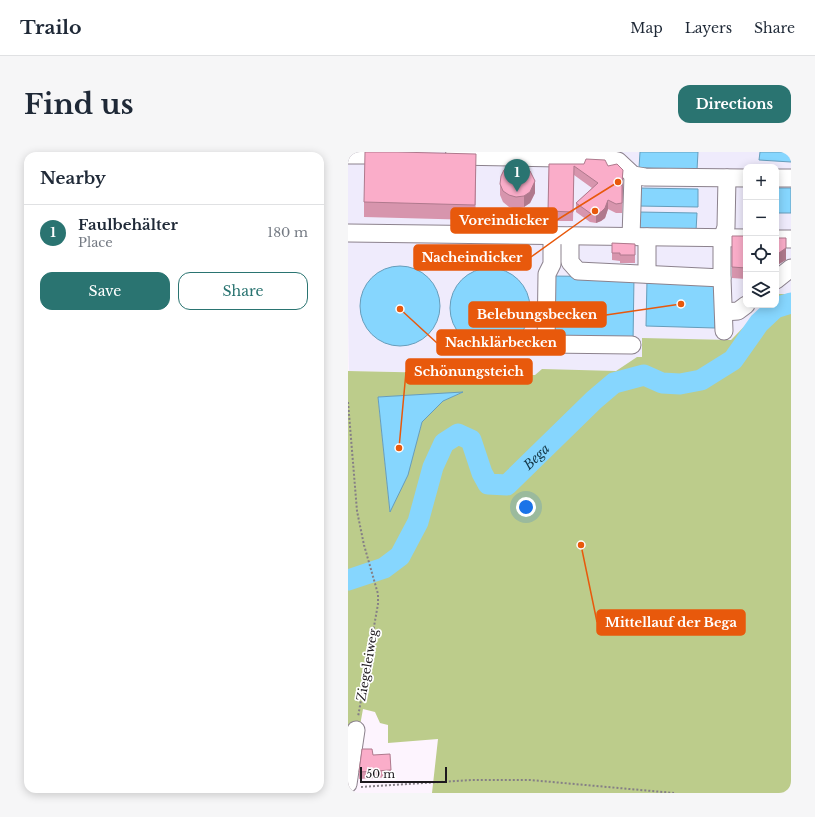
<!DOCTYPE html>
<meta charset="utf-8">
<style>
body{margin:0;font-family:"Libre Baskerville",serif;background:#f6f6f7;color:#1f2937}
.controls{position:absolute;right:12px;top:12px;display:grid;overflow:hidden;border-radius:8px;box-shadow:0 2px 10px #0003}
.controls button{width:36px;height:36px;display:grid;place-items:center;padding:0;border:0;border-bottom:1px solid #e0e1e3;background:#fff;color:#1f2937;font:20px sans-serif}
.scale{position:absolute;left:12px;bottom:10px;width:87px;box-sizing:border-box;padding-left:4px;border:2px solid #1d191e;border-top:0;font-size:11px;line-height:14px;white-space:nowrap;color:#1d191e;-webkit-text-stroke:3px #fff;paint-order:stroke}
.you{position:absolute;left:178px;top:355px;width:14px;height:14px;margin:-10px;border:3px solid #fff;border-radius:50%;background:#1a73e8;box-shadow:0 0 0 6px #1a73e833}
.badge{display:grid;place-items:center;width:26px;height:26px;border-radius:50%;background:#2a7471;color:#fff;font-size:13px;font-weight:700}
.pin{position:absolute;translate:-50% -33px;filter:drop-shadow(0 1px 2px #0008)}
.pin::after{content:'';position:absolute;top:21px;width:14px;height:12px;background:inherit;clip-path:polygon(0 0,100% 0,50% 100%)}
.list{margin:0;padding:0;list-style:none}
h2{display:flex;justify-content:space-between;align-items:center;height:52px;margin:0;padding:0 16px;font-size:17px}
h2 small{font-size:13px;font-weight:400;color:#747a83}
.list li{display:grid;grid-template-columns:26px 1fr auto;gap:12px;align-items:center;box-sizing:border-box;height:56px;padding:0 16px;border-top:1px solid #e0e1e3}
.list b{display:block;font-size:15px;white-space:nowrap}
.list p{margin:0;font-size:13px;white-space:nowrap;color:#747a83}
.list em{font-size:13px;font-style:normal;color:#747a83}
.actions{display:flex;gap:8px;padding:12px 16px}
.actions a{flex:1;padding:9px 0;border:1px solid #2a7471;border-radius:12px;text-align:center;font-size:14px;color:#2a7471}
.actions .main{background:#2a7471;color:#fff}
.icon{flex:none;width:22px;height:22px;fill:none;stroke:currentColor;stroke-width:2;stroke-linecap:round;stroke-linejoin:round}
.map{position:relative;flex:none;width:443px;height:641px;overflow:hidden;border-radius:12px}
header{display:flex;align-items:center;gap:24px;box-sizing:border-box;height:56px;padding:0 20px;background:#fff;border-bottom:1px solid #e0e1e3}
header strong{font-size:19px}
nav{display:flex;gap:22px;margin-inline-start:auto;font-size:14px}
.intro{display:flex;align-items:center;justify-content:space-between;box-sizing:border-box;height:96px;padding:0 24px}
h1{margin:0;font-size:28px}
.button{padding:10px 18px;border-radius:12px;background:#2a7471;color:#fff;font-size:14px;font-weight:700}
main{display:flex;gap:24px;padding:0 24px}
aside{flex:1;background:#fff;border-radius:12px;box-shadow:0 2px 10px #0003}
.map>svg:first-child{display:block}
.industrial{fill:#efebfc}
.green{fill:#bccc8b;fill-rule:evenodd}
.water{fill:#86d6fe;stroke:#669dbb}
.lines{fill:none;stroke-linecap:round;stroke-linejoin:round}
.river{stroke:#86d6fe;stroke-width:21}
.minor-casing{stroke:#8c828d;stroke-width:19}
.path{stroke:#857f86;stroke-width:2;stroke-dasharray:2 2;stroke-linecap:butt}
.minor{stroke:#fff;stroke-width:17}
.wall{fill:#d795ad}
.shaded-wall{fill:#af798d}
.building{fill:#faadc9;stroke:#af798d}
.labels{text-anchor:middle;dominant-baseline:central;stroke-width:3.5;stroke-linejoin:round;paint-order:stroke}
.street-label{font-size:12px;fill:#1d191e;stroke:#fff}
.water-label{font-size:13px;font-style:italic;fill:#153949;stroke:#fff}
.leader{fill:none;stroke:#e8590c;stroke-width:1.5}
.callout-dot{fill:#e8590c;stroke:#fff;stroke-width:1.5}
.callout{fill:#e8590c;stroke:#e8590c;stroke-width:1.5}
.callout-label{font-size:13px;text-anchor:middle;font-weight:bold;fill:#fff}
</style>
<header>
<strong>Trailo</strong>
<nav><a>Map</a><a>Layers</a><a>Share</a></nav>
</header>
<div class="intro"><h1>Find us</h1><a class="button">Directions</a></div>
<main>
<aside>
<h2>Nearby<small></small></h2>
<ul class="list">
<li><span class="badge">1</span><div><b>Faulbehälter</b><p>Place</p></div><em>180 m</em></li>
</ul>
<div class="actions"><a class="main">Save</a><a>Share</a></div>
</aside>
<div class="map">
<svg width="443" height="641" viewBox="0 0 443 641">
<rect width="100%" height="100%" fill="#fdf4fe"/>
<polygon class="industrial" points="0,0 443,0 443,143 428,142 428,15 398,15 398,153 417,153 383,188 294,187 294,225 1,219 0,159"/>
<path class="green" d="M 428,142 L 443,142 L 443,641 L 84,641 L 90,587 L 40,591 L 40,573 L 32,571 L 27,560 L 15,557 L 9,590 L 0,594 L 0,219 L 187,223 L 194,217 L 268,219 L 289,205 L 294,205 L 294,186 L 383,188 L 417,153 L 428,153 ZM 113,241 L 94,249 L 74,270 L 58,326 L 42,359 L 30,245 Z"/>
<g class="water">
<polygon points="292,0 350,0 349,18 291,16"/>
<polygon points="412,0 443,0 443,10 411,8"/>
<polygon points="290,36 350,37 350,55 290,54"/>
<rect x="428" y="36" width="15" height="25"/>
<polygon points="290,60 349,61 348,79 289,77"/>
<circle cx="52" cy="154" r="40"/>
<circle cx="142" cy="156" r="40"/>
<polygon points="203,124 286,125 285,191 202,189"/>
<polygon points="299,128 368,130 367,176 298,174"/>
<polygon points="115,240 95,249 74,270 60,323 42,360 30,245"/>
</g>
<g class="lines">
<path class="river" id="s1" d="M 0,428 L 36,416 L 52,404 L 70,370 L 85,315 L 96,291 L 110,282 L 123,288 L 134,321 L 140,332 L 159,333 L 246,248 L 266,231 L 296,223 L 314,231 L 332,232 L 353,228 L 385,208 L 411,171 L 427,156 L 443,151"/>
<defs>
<g id="minor">
<polyline points="0,3 40,3"/>
<polyline points="106,4 260,7 270,9 285,23 297,25 398,26"/>
<polyline points="428,26 443,26"/>
<polyline points="0,81 398,86"/>
<polyline points="204,84 204,112 199,122 198,192 284,193"/>
<path d="M 222,84 L 222,110 L 230,119 C 278,121 326,124 374,126"/>
<polyline points="283,85 285,23"/>
<polyline points="299,85 299,122"/>
<polyline points="428,87 443,87"/>
<polyline points="428,128 443,116"/>
<polyline points="376,160 390,159 398,153"/>
<polyline points="376,179 374,126 374,87 378,75 379,26"/>
<polyline points="0,632 8,578"/>
</g>
</defs>
<use href="#minor" class="minor-casing"/>
<g class="path">
<polyline points="0,250 9,359 16,393 30,442 30,452 10,565"/>
<polyline points="13,635 123,628 182,628 326,641"/>
</g>
<use href="#minor" class="minor"/>
</g>
<g class="wall">
<polygon points="201,12 260,14 275,27 274,61 268,61 260,57 257,66 253,69 248,71 242,70 228,60 228,51 244,36 226,23 225,69 200,69"/>
<polygon points="128,17 127,68 16,65 16,50"/>
<polygon points="152,32 187,41 182,51 176,55 168,57 161,55 155,50 152,43"/>
<polygon points="384,84 398,84 398,127 384,126"/>
<polygon points="264,91 287,92 287,111 272,111 272,109 264,108"/>
<polygon points="25,603 43,618 43,625 11,627 11,620"/>
</g>
<g class="shaded-wall">
<polygon points="128,2 128,17 127,68 127,53"/>
<polygon points="275,18 275,27 274,61 274,40 272,32"/>
<polygon points="187,29 187,41 182,51 176,55 176,44"/>
<polygon points="260,48 260,57 257,66 253,69 248,71 248,61"/>
<polygon points="438,86 438,108 428,114 428,103"/>
</g>
<g class="building">
<polygon points="17,0 49,0 128,2 127,53 16,50"/>
<polygon points="238,7 257,8 260,14 269,12 275,18 274,30 272,32 274,34 274,51 268,52 260,48 257,56 253,60 248,61 242,61 228,51 250,31 226,14 225,60 200,59 201,12 236,12"/>
<polygon points="170,12 177,14 182,19 187,29 182,40 176,44 168,45 161,43 155,39 152,32 153,24 156,18 162,13"/>
<polygon points="384,84 398,84 398,116 384,115"/>
<polygon points="428,86 438,86 438,96 428,103"/>
<polygon points="264,91 287,92 287,103 272,103 272,101 264,101"/>
<polygon points="14,597 24,597 25,603 42,602 43,618 11,620"/>
</g>
<g class="labels">
<g class="street-label">
<text transform="translate(19 513) rotate(-80)">Ziegeleiweg</text>
</g>
<g class="water-label">
<text stroke="none"><textPath href="#s1" startOffset="318">Bega</textPath></text>
</g>
</g>
<path class="leader" d="M270 30L209 68M247 59L183 105M333 152L258 163M52 157L89 191M51 296L58 220M233 393L249 470"/>
<g class="callout-dot">
<circle cx="270" cy="30" r="4"/>
<circle cx="247" cy="59" r="4"/>
<circle cx="333" cy="152" r="4"/>
<circle cx="52" cy="157" r="4"/>
<circle cx="51" cy="296" r="4"/>
<circle cx="233" cy="393" r="4"/>
</g>
<g class="callout">
<rect x="103" y="56" width="106" height="25" rx="4"/>
<rect x="66" y="93" width="117" height="25" rx="4"/>
<rect x="121" y="150" width="137" height="25" rx="4"/>
<rect x="89" y="178" width="128" height="25" rx="4"/>
<rect x="58" y="207" width="126" height="25" rx="4"/>
<rect x="249" y="458" width="148" height="25" rx="4"/>
</g>
<g class="callout-label">
<text x="156" y="73">Voreindicker</text>
<text x="124" y="110">Nacheindicker</text>
<text x="189" y="167">Belebungsbecken</text>
<text x="153" y="195">Nachklärbecken</text>
<text x="121" y="224">Schönungsteich</text>
<text x="323" y="475">Mittellauf der Bega</text>
</g>
</svg>
<div class="controls">
<button>+</button>
<button>−</button>
<button><svg class="icon" aria-label="locate" viewBox="0 0 24 24"><circle cx="12" cy="12" r="6"/><path d="M12 2v4M12 18v4M2 12h4M18 12h4"/></svg></button>
<button><svg class="icon" aria-label="layers" viewBox="0 0 24 24"><path d="M12 4l9 5-9 5-9-5zM3 14l9 5 9-5"/></svg></button>
</div>
<div class="scale">50 m</div>
<div class="you"></div>
<div class="pin badge" style="left:169px;top:40px">1</div>
</div>
</main>
